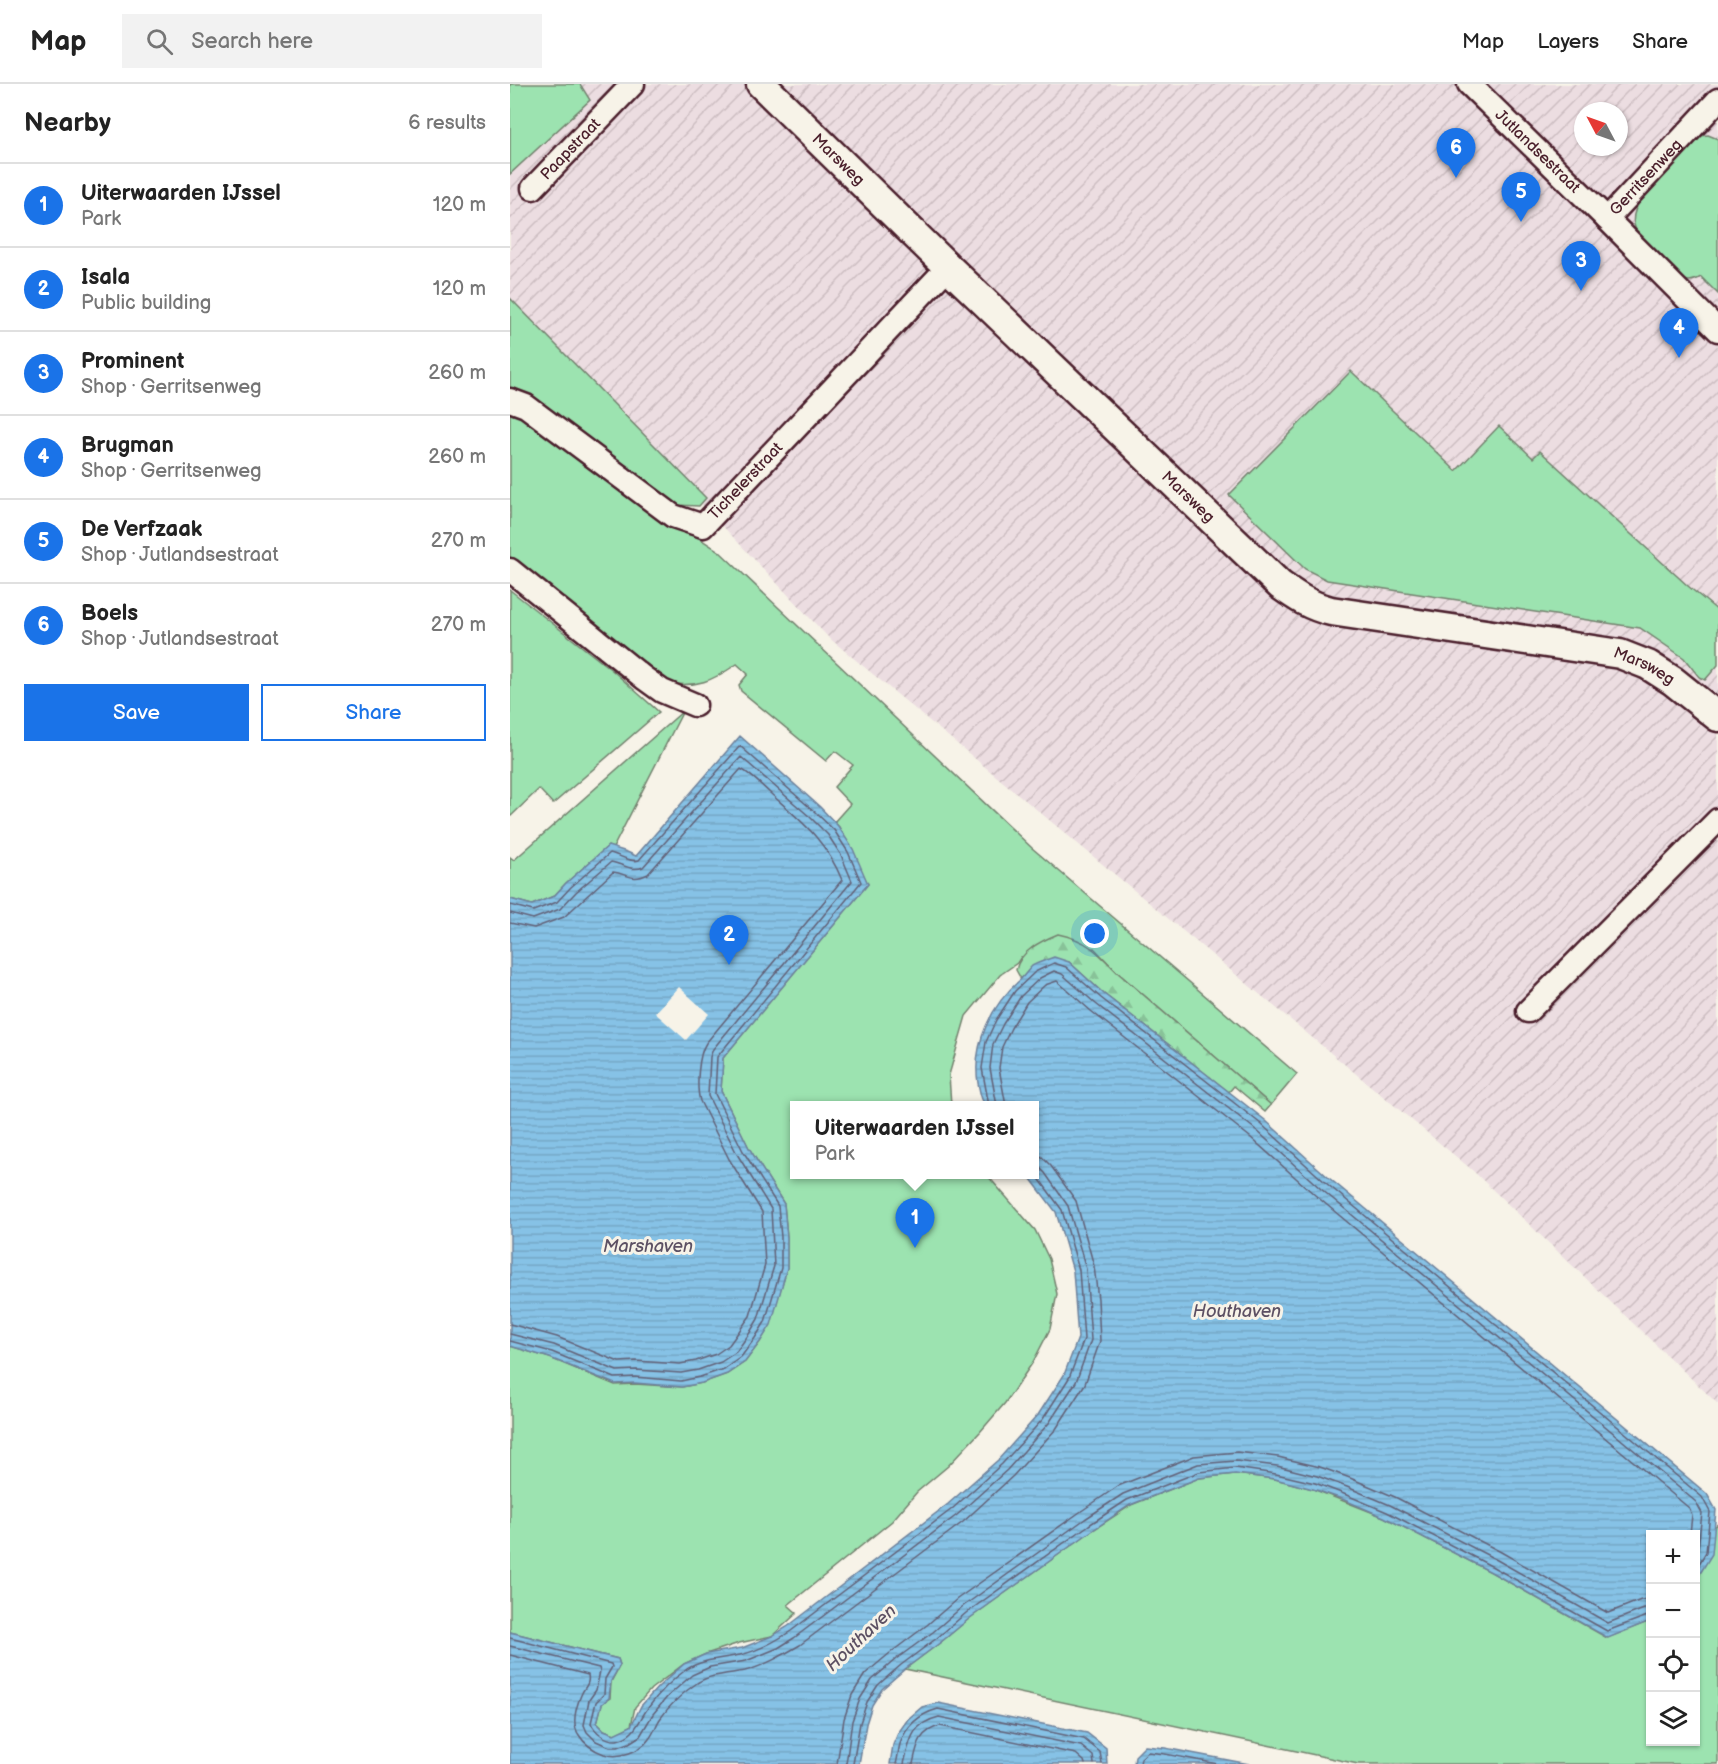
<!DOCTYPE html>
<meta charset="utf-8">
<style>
body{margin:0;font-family:"Balsamiq Sans",sans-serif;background:#f2f2f2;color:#222}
.controls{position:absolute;right:18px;bottom:18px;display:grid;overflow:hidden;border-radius:0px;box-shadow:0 2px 4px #0004}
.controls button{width:54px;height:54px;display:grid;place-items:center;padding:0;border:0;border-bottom:2px solid #e0e0e0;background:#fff;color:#222;font:30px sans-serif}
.compass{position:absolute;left:1064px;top:18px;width:54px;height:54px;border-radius:50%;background:#fff;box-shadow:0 2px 4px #0004;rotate:311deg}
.you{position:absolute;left:585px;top:850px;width:21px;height:21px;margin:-15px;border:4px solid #fff;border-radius:50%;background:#1a73e8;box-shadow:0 0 0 9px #1a73e833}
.badge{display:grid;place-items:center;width:39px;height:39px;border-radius:50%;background:#1a73e8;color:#fff;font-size:20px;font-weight:700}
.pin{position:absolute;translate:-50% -50px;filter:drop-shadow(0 2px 3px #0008)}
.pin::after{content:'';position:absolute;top:32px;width:21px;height:18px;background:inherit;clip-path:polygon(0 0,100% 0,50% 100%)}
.popup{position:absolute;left:280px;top:1017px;width:249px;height:78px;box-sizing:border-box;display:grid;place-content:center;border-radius:0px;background:#fff;filter:drop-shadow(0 2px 4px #0005);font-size:20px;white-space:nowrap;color:#767676}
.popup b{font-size:22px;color:#222}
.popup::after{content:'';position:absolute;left:50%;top:100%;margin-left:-12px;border:12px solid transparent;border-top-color:#fff}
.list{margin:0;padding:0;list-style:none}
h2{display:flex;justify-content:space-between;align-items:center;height:78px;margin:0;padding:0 24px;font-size:26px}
h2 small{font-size:20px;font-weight:400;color:#767676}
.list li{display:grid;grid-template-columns:39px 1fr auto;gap:18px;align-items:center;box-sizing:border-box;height:84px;padding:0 24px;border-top:2px solid #e0e0e0}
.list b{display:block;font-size:22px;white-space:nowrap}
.list p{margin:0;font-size:20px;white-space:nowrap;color:#767676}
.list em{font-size:20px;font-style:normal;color:#767676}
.actions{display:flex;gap:12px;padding:18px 24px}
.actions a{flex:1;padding:14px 0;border:2px solid #1a73e8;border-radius:0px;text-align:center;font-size:21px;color:#1a73e8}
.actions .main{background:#1a73e8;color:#fff}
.icon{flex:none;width:33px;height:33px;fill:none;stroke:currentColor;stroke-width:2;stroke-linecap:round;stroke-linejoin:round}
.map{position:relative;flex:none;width:1208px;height:1680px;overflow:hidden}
header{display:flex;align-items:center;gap:36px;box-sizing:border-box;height:84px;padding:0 30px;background:#fff;border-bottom:2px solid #e0e0e0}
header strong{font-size:28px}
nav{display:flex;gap:33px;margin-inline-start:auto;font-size:21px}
.search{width:420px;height:54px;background:#f2f2f2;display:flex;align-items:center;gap:15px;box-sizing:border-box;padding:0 21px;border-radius:0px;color:#767676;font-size:22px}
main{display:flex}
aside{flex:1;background:#fff}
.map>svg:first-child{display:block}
.industrial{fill:url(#industrial-furrows);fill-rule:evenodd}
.green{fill:#9ce3b0;stroke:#73816e;stroke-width:1.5}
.forest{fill:url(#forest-firs);stroke:#73816e;stroke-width:1.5}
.water{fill:url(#water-rules);stroke:#6e819b;stroke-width:1.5}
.pier{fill:#f7f3e8}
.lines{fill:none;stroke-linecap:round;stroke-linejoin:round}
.shore{stroke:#626076;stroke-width:1.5}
.minor-casing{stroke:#4a1f2b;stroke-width:27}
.tertiary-casing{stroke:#4a1f2b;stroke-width:33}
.minor{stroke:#f7f3e8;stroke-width:22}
.tertiary{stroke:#f7f3e8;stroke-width:28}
.labels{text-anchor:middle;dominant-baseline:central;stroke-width:6;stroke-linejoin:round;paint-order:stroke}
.street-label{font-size:16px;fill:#4a1f2b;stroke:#f7f3e8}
.water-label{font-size:18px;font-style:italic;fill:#5c5063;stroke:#f7f3e8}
</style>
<header>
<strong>Map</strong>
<div class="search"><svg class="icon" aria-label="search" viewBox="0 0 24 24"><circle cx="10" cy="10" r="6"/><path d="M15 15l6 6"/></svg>Search here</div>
<nav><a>Map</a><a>Layers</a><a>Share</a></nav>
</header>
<main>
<aside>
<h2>Nearby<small>6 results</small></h2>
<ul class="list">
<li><span class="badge">1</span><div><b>Uiterwaarden IJssel</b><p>Park</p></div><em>120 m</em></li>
<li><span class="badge">2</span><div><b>Isala</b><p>Public building</p></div><em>120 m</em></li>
<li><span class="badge">3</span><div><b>Prominent</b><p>Shop · Gerritsenweg</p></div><em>260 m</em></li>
<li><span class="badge">4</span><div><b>Brugman</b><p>Shop · Gerritsenweg</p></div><em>260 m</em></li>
<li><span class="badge">5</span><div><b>De Verfzaak</b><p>Shop · Jutlandsestraat</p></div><em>270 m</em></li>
<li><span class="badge">6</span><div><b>Boels</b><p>Shop · Jutlandsestraat</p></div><em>270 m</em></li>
</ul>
<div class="actions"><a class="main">Save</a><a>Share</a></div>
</aside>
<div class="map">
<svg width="1208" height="1680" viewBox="0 0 1208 1680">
<defs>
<pattern id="industrial-furrows" width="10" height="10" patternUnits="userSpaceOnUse" patternTransform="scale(1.5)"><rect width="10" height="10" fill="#ecdde1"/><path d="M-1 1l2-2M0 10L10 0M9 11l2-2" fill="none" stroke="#ccbdc1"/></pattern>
<pattern id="forest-firs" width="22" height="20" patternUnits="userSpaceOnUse" patternTransform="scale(1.5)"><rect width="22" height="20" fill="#9ce3b0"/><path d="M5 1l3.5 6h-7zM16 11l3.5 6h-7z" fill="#88c298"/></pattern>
<pattern id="water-rules" width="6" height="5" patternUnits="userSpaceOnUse" patternTransform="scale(1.5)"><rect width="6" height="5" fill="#86c2e6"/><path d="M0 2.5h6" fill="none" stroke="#75a6c5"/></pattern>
</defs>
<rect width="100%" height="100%" fill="#f7f3e8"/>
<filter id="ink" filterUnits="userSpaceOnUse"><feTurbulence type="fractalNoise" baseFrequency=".0167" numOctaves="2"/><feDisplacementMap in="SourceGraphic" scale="12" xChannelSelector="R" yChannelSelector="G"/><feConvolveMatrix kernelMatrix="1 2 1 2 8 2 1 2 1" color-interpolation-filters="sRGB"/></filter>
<g filter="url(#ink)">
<path class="industrial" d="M 0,0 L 1208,0 L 1208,1320 L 961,1085 L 318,553 L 0,218 ZM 1073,27 L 1109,27 L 1109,63 L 1073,63 Z"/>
<g class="green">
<polygon points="0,0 70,0 80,16 0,90"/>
<path d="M 1198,51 L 1208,55 L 1208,210 L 1191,193 C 1186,196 1179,199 1173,195 C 1165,191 1158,181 1152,175 C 1135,157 1111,143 1131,116 L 1190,52 Z"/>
<polygon points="0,214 196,414 189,422 165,421 0,307"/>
<polygon points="841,287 946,387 989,342 1023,374 1030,367 1178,502 1208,527 1208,581 1195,596 1189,593 1174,574 1130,544 817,496 795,485 719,411"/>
<path d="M 0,324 L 124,412 L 209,467 L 522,764 L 787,990 L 761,1021 L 607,888 L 584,864 L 511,873 L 507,879 L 490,891 L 456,932 L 439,991 L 441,1021 L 285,1022 L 285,1090 L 477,1091 L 525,1146 L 539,1175 L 547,1210 L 540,1245 L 523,1278 L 495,1319 L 470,1348 L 438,1382 L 407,1408 L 382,1437 L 278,1521 L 287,1529 L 262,1552 L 229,1559 L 196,1570 L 174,1580 L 141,1605 L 125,1623 L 121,1642 L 105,1650 L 94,1646 L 87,1639 L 92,1619 L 100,1614 L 101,1598 L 110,1581 L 108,1575 L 0,1548 L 0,1262 L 40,1274 L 105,1301 L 125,1300 L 172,1303 L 192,1299 L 217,1290 L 235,1278 L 250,1258 L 260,1241 L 277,1184 L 277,1153 L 274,1120 L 239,1064 L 211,1007 L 213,974 L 358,800 L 329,743 L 324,738 L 340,720 L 324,703 L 343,681 L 325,667 L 316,677 L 231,607 L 229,601 L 238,590 L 227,580 C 202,597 187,604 157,599 L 0,481 Z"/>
<polygon points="0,506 103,587 149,628 43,720 29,705 0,733"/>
<polygon points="173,627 103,764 98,762 56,799 44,812 22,821 0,815 0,773 4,776"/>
<polygon points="725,1390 765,1395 803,1405 874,1433 981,1488 1097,1554 1140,1537 1140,1658 1186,1658 1186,1496 1201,1470 1203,1444 1208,1440 1208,1680 848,1680 395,1585 431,1558 460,1534 583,1446 621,1421 689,1394"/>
</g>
<path class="forest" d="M 548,850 C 577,856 587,867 607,888 L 761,1021 L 755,1028 L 724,1002 L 719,1008 L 594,910 L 559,878 L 522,883 L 511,895 L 506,886 C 510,867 531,857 548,850 Z"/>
<g class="water">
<polygon points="230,652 310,723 328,742 343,765 358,800 213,974 211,1007 239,1064 274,1120 277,1153 277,1184 261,1241 250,1258 235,1278 217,1290 192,1299 172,1303 125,1299 105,1300 40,1274 0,1262 0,815 22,821 44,812 56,799 98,762 117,768 126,772"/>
<path d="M 544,873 L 559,878 L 594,910 L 755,1036 L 819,1094 L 1197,1410 L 1206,1426 L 1202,1470 L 1186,1496 L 1186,1450 L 1140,1450 L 1140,1537 L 1098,1554 L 981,1488 L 874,1433 L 832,1415 L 803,1405 L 765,1395 L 725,1390 L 689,1394 L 620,1421 L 583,1446 L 460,1534 L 431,1558 L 395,1585 L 372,1605 L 362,1621 L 356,1640 L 349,1680 L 0,1680 L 0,1548 L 108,1575 L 110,1581 L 101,1597 L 99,1614 L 92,1620 L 87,1639 L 94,1646 L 104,1650 L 121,1642 L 131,1622 L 148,1603 L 174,1580 L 196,1570 L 232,1564 L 262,1552 L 277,1543 L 438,1420 L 488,1376 L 528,1331 L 554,1291 L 568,1254 L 563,1187 L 546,1128 L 518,1091 L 525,1090 L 525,1022 L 475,1021 C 470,1014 470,1007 468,999 C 462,961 481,921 510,896 C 514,892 518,886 522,882 C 529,878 537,876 544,873 Z"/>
<polygon points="428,1619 577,1649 596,1664 597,1680 380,1680 383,1661 388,1649 398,1635 412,1623"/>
<polygon points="635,1662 655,1664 739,1680 624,1680 625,1672"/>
</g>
<polygon class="pier" points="169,903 199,930 176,956 145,929"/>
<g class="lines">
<g class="shore">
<path d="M 0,821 L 23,827 L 47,818 L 61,803 L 100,769 C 109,771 121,779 129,776 L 230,662 L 305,728 L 324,746 L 338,768 L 351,798 L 207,973 L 205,1010 L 233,1067 L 268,1122 L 271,1153 L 271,1184 L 255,1238 L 245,1254 L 231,1273 L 214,1285 L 190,1293 L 171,1297 L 125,1293 L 105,1294 L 42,1268 L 0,1257"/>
<path d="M 0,829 L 23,835 L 50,825 L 66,808 L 101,778 C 113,780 122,788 133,783 L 231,673 L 300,733 L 318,751 L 331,771 L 342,797 L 203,965 L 200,973 L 198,1012 L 227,1070 L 261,1125 L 264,1182 L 248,1235 L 239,1250 L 226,1268 L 211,1278 L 188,1286 L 171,1289 L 126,1286 L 107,1287 L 44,1261 L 0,1250"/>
<path d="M 0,839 L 24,844 L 54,833 L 103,788 C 118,790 122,798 138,790 L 231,685 C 242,691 251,701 260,709 C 292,738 315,755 332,796 L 196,959 C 188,971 186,1003 190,1017 L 219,1075 L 252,1128 L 255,1181 L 240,1232 L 219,1261 L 206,1270 L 186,1277 L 170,1280 L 126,1277 L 109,1278 L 47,1253 L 0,1240"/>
<polyline points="479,1022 472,984 476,958 486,936 505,907 525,888 544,879 556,883 591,914 751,1040 816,1099 1192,1413 1200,1428 1196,1468 1186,1485"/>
<polyline points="487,1022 480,984 483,960 493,940 511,912 530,894 544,887 552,890 586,920 746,1046 811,1105 1186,1418 1192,1429 1188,1465 1186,1470"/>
<polyline points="496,1022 489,984 492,963 501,944 517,918 535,901 547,897 581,927 740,1053 805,1111 1179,1424 1182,1431 1180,1450"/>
<path d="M 0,1554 L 101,1580 L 102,1583 L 95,1595 L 94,1610 L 86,1618 L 81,1639 C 85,1648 96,1657 107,1656 C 126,1652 128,1637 138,1624 C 148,1610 163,1595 177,1585 C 193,1575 212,1575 230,1571 C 248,1567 266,1557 281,1547 L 442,1425 L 492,1380 L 533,1335 L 559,1294 L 574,1255 L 569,1186 L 552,1126 L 525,1089"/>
<polyline points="0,1562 89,1584 90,1587 86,1606 79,1616 74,1641 77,1648 86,1657 100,1663 108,1663 119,1659 130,1652 143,1630 158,1612 182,1591 200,1583 236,1577 268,1564 284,1554 447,1431 497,1386 539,1339 566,1298 581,1256 576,1185 558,1122 535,1089 525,1079"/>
<path d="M 0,1571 L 78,1591 C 80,1601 74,1603 71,1611 C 66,1623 61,1640 69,1651 C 75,1661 83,1666 94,1670 C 109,1675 130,1668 139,1655 C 144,1649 146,1641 150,1635 C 159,1622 174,1608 187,1599 C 201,1590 219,1590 235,1587 C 254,1582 273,1571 290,1561 L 453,1438 L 503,1392 L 546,1345 L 575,1300 L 590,1257 L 588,1215 L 584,1182 L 566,1117 L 541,1082 L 532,1073 L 525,1069"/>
<polyline points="327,1680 334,1635 342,1611 355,1590 380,1569 417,1541 447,1515 570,1428 608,1402 684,1372 727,1368 768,1373 810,1383 840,1394 885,1413 991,1468 1098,1529 1131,1516 1140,1515"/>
<polyline points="336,1680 342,1637 350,1615 362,1596 386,1575 423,1548 452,1523 575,1435 613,1410 688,1380 726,1377 767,1382 807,1392 837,1403 880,1421 987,1476 1098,1539 1134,1525 1140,1524"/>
<polyline points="343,1680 350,1639 357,1618 368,1601 391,1581 427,1554 456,1529 579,1441 617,1416 689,1388 725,1384 766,1390 805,1399 834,1410 877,1428 983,1483 1097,1547 1140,1531"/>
<path d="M 386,1680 C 388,1674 388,1667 390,1660 C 396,1642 410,1630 428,1625 L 574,1655 L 590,1668 L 592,1680"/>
<path d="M 394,1680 C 400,1656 401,1640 429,1633 L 571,1662 L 583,1672 L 584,1680"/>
<path d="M 403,1680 C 407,1662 409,1647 430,1642 L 566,1670 L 574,1677 L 575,1680"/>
<polyline points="630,1680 631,1674 638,1668 655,1670 708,1680"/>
</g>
<defs>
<g id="minor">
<path id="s1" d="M 959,0 L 1097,135 L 1208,246"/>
<path id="s2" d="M 23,104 L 123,0"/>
<path id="s3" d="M 1097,135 L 1208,16"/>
<path id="s4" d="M 0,316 L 16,322 L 163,432 L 193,442 L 438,183"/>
<polyline points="0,486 134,594 152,607 185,621"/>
<polyline points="1018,927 1208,736"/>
</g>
<g id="tertiary">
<path id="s5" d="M 251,0 L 438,183 L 770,501 C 787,513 800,522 821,527 L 1110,570 L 1138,581 L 1163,597 L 1208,633"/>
</g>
</defs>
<use href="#minor" class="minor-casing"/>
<use href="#tertiary" class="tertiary-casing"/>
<use href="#minor" class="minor"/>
<use href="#tertiary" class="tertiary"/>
</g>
</g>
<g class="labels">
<g class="street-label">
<text stroke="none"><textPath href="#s2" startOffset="54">Paapstraat</textPath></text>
<text stroke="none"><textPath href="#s1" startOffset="96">Jutlandsestraat</textPath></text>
<text stroke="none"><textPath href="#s5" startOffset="108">Marsweg</textPath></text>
<text stroke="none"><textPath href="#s3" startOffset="57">Gerritsenweg</textPath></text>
<text stroke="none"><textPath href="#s4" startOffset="294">Tichelerstraat</textPath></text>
<text stroke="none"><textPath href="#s5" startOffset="594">Marsweg</textPath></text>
<text stroke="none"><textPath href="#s5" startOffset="1098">Marsweg</textPath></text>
</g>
<g class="water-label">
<text x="138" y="1162">Marshaven</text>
<text x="727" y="1227">Houthaven</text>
<text transform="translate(351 1554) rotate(-43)">Houthaven</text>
</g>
</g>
</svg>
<div class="controls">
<button>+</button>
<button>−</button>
<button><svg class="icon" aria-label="locate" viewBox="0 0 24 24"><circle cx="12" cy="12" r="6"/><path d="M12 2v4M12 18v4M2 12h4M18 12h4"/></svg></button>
<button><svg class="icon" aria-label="layers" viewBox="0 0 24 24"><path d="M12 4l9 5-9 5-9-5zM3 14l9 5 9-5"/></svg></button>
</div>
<svg class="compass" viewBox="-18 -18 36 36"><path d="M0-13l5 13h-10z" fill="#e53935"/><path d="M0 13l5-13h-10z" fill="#767676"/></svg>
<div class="you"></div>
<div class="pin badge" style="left:405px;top:1164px">1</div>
<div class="popup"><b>Uiterwaarden IJssel</b>Park</div>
<div class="pin badge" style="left:219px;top:881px">2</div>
<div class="pin badge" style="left:1071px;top:207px">3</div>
<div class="pin badge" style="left:1169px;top:274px">4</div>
<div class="pin badge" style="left:1011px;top:138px">5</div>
<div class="pin badge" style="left:946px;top:94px">6</div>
</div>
</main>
